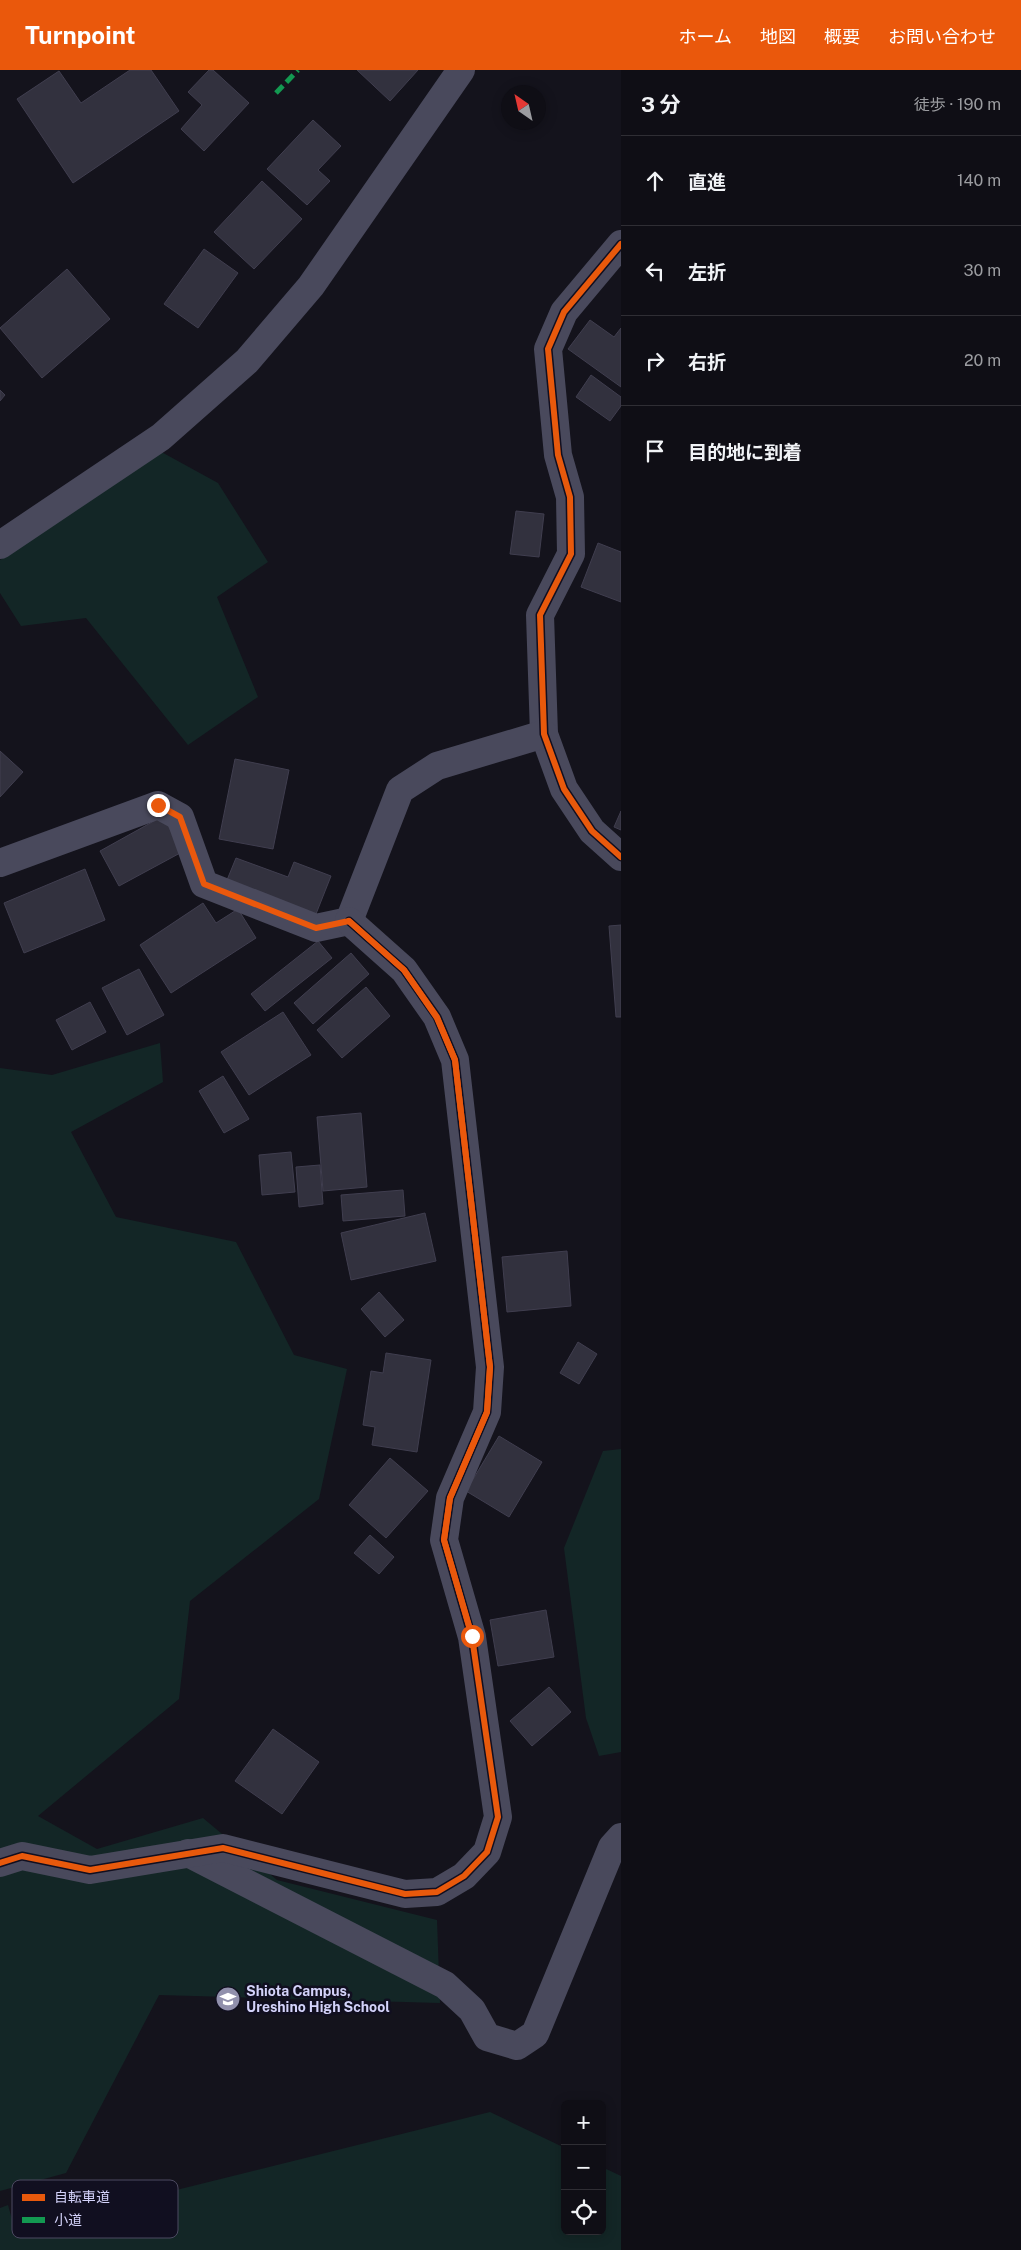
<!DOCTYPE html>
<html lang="ja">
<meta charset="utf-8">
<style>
body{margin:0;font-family:"Public Sans","Noto Sans JP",sans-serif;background:#1d1c22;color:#f1f3f6}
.controls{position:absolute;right:15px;bottom:15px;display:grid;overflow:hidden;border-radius:8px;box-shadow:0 2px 12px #0003}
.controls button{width:45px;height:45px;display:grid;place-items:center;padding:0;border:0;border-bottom:1px solid #2f2e34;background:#0f0e15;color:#f1f3f6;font:25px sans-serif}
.compass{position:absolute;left:501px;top:15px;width:45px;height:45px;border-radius:50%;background:#0f0e15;box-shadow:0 2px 12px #0003;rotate:326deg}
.stop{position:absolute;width:15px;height:15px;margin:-11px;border:4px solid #ea580c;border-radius:50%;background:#fff}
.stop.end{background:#ea580c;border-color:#fff;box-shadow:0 1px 5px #0008}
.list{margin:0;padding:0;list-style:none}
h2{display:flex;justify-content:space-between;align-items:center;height:65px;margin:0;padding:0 20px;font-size:21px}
h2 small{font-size:16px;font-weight:400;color:#9b9ca0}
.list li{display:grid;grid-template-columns:32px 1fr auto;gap:15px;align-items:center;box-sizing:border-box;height:90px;padding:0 20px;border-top:1px solid #2f2e34}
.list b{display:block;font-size:19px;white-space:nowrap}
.list em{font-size:16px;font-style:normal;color:#9b9ca0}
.icon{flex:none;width:28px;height:28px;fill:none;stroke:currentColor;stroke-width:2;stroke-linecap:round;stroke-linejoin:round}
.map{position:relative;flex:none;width:621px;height:2180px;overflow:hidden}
header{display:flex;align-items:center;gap:30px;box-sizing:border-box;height:70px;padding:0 25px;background:#ea580c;color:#fff}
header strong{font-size:24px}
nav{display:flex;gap:28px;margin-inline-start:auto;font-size:18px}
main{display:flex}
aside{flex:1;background:#0f0e15}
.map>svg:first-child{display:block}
.green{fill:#132626}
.building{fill:#32313e;stroke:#403e4f}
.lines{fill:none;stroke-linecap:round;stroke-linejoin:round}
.minor{stroke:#49495c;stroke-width:28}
.quiet{stroke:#139951;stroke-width:5;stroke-dasharray:10 5;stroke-linecap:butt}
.cycleway-casing{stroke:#110f20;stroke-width:9}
.cycleway{stroke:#e8590c;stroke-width:6}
.route{stroke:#ea580c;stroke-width:6}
.labels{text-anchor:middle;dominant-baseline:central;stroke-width:5;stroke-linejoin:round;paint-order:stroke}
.poi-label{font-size:14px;font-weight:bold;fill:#d4d3fa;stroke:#110f20;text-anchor:start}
.key{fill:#110f20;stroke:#4c4a61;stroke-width:1}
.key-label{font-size:14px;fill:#d4d3fa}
</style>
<header>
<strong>Turnpoint</strong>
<nav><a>ホーム</a><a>地図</a><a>概要</a><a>お問い合わせ</a></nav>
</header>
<main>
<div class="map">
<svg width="621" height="2180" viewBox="0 0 621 2180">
<rect width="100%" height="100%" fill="#14131c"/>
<g class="green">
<polygon points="156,379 218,413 268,492 217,527 258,627 188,675 86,548 21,556 0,523 0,490"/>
<polygon points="160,973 163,1012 71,1062 116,1147 236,1172 294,1285 347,1299 319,1429 190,1531 179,1629 38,1746 97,1779 203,1748 277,1810 437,1850 440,1933 159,1925 66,2103 0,2121 0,998 52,1005"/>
<polygon points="621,1379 621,1682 599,1686 586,1648 564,1478 603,1381"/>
<polygon points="490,2042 565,2078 565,2161 602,2161 602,2097 621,2106 621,2180 0,2180 0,2138 8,2135 15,2160"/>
</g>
<g class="building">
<polygon points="130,0 151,0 179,41 73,113 17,29 59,1 81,33"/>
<polygon points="209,0 213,0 249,33 204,81 181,59 202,35 188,22"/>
<polygon points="357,0 418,0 390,31"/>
<polygon points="313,50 341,76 318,100 330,111 307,135 267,99"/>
<polygon points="262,111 302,149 254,199 214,162"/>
<polygon points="204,179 238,203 198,258 164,234"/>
<polygon points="67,199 110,249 42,308 0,258"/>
<polygon points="590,250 614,267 621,258 621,317 568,279"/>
<polygon points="591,305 621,327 621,336 610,351 576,327"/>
<polygon points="0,320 5,325 0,331"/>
<polygon points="516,441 544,444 539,487 510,484"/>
<polygon points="598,473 621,482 621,532 581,517"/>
<polygon points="0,681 23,702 0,727"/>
<polygon points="235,689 289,700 273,779 219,769"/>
<polygon points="621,741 621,760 614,757"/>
<polygon points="163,746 182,782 119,816 100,781"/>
<polygon points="236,788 288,807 294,792 331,806 316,844 227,810"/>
<polygon points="85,799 105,850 24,883 4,833"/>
<polygon points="203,833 216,853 238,839 256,868 171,923 140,875"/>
<polygon points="621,855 621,947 616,947 609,856"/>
<polygon points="318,871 332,888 265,941 251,924"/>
<polygon points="351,883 369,904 313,954 294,933"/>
<polygon points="139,899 164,945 127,965 102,918"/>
<polygon points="366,917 390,946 342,988 317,960"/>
<polygon points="90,932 106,962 72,980 56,950"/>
<polygon points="283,942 311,985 249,1025 221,982"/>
<polygon points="223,1006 249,1049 224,1063 199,1021"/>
<polygon points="361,1043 367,1117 323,1121 317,1047"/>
<polygon points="291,1082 295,1122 262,1125 259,1085"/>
<polygon points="320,1095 323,1134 299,1137 296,1097"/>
<polygon points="403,1120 405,1146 343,1151 341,1125"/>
<polygon points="425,1143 436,1191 351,1210 341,1163"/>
<polygon points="567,1181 571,1236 507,1242 502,1187"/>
<polygon points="379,1222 404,1250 385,1267 361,1239"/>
<polygon points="578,1272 597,1284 579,1314 560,1303"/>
<polygon points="386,1283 431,1290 417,1382 372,1375 375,1357 363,1355 371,1301 383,1303"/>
<polygon points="499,1366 542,1392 509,1447 466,1421"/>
<polygon points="390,1388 428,1421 386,1468 349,1435"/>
<polygon points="370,1465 394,1487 379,1504 354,1483"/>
<polygon points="546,1540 554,1587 498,1596 490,1550"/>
<polygon points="549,1617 571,1642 532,1676 510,1651"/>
<polygon points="273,1659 319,1692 282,1744 235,1711"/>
</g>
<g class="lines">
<g class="minor">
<polyline points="621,174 564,242 548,279 558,385 570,427 571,484 540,545 544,664 564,719 592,761 621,787"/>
<polyline points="0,475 161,367 247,291 311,216 461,0"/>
<polyline points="0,793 158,735 180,747 204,814 316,858 349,851"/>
<polyline points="349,851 400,720 437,696 544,664"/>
<polyline points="188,1783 445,1915 472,1940 487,1967 517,1976 535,1964 612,1777 621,1767"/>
<polyline points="0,1793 22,1786 90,1800 223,1778 405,1824 437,1822 464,1806 487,1782 498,1747 472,1567 444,1470 450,1428 487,1342 490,1297 455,990 437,947 404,900 349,851"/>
</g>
<polyline class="quiet" points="276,23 298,0"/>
<defs>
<g id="cycleway">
<polyline points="621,174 564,242 548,279 558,385 570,427 571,484 540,545 544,664 564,719 592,761 621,787"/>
<polyline points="0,1793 22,1786 90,1800 223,1778 405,1824 437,1822 464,1806 487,1782 498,1747 472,1567 444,1470 450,1428 487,1342 490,1297 455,990 437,947 404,900 349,851"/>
</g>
</defs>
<use href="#cycleway" class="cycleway-casing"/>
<use href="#cycleway" class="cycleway"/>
</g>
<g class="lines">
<polyline class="route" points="158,735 180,747 204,814 316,858 349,851 404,900 437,948 455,990 490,1297 487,1342 450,1428 444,1470 472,1566"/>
</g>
<defs>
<symbol id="school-disc" viewBox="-11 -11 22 22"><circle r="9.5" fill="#9190ac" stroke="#110f20"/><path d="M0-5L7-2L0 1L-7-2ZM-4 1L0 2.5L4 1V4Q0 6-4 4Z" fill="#fff"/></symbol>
</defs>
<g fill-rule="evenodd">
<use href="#school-disc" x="214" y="1915" width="28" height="28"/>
</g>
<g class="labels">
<g class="poi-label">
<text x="246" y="1921">Shiota Campus,<tspan x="246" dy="16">Ureshino High School</tspan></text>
</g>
</g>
<rect x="12" y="2110" width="166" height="58" rx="8" class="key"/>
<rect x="22" y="2124" width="23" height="7" fill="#e8590c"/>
<rect x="22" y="2147" width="23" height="6" fill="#139951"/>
<g class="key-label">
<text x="54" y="2132">自転車道</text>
<text x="54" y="2155">小道</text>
</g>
</svg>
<div class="controls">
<button>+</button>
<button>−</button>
<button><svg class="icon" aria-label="locate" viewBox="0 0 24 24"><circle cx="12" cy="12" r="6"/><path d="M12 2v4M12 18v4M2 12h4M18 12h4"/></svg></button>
</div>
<svg class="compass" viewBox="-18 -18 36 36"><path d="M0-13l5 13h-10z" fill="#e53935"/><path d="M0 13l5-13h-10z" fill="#9b9ca0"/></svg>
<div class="stop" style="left:472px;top:1566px"></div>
<div class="stop end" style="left:158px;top:735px"></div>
</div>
<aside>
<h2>3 分<small>徒歩 · 190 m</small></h2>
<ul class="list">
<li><svg class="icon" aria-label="ahead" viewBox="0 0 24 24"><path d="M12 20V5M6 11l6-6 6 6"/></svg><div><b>直進</b></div><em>140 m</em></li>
<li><svg class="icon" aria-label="left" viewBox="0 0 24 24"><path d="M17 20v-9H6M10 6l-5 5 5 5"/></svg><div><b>左折</b></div><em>30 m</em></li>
<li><svg class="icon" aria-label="right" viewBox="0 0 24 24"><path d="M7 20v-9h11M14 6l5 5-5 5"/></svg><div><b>右折</b></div><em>20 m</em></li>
<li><svg class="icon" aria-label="arrive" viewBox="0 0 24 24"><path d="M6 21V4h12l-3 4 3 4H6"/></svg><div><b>目的地に到着</b></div></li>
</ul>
</aside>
</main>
